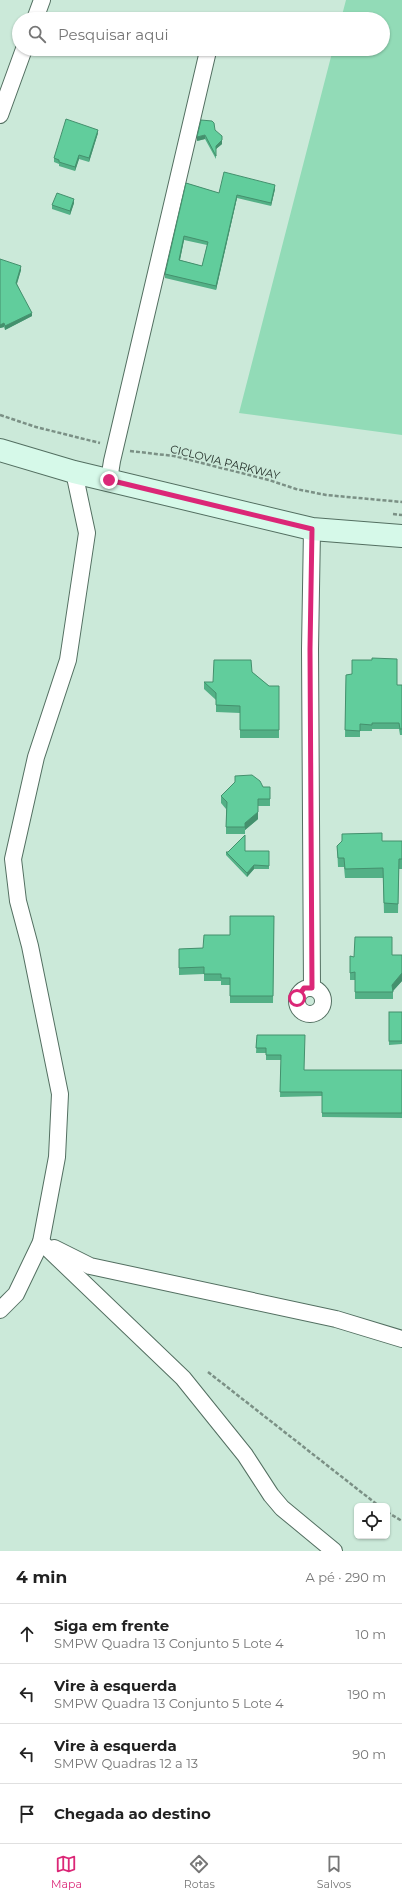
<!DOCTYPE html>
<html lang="pt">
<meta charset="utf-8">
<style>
body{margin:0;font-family:Montserrat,sans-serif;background:#f2f2f2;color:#222}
.controls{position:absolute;right:12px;bottom:12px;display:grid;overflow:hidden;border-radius:6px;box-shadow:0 1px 3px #0004}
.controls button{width:36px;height:36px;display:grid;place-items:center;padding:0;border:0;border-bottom:1px solid #e0e0e0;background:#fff;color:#222;font:20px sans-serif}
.stop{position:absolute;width:12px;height:12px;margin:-9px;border:3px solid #db2777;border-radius:50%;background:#fff}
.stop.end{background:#db2777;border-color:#fff;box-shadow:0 1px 4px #0008}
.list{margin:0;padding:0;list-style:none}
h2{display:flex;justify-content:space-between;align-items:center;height:52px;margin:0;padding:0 16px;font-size:17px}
h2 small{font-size:13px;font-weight:400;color:#767676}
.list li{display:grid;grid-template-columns:26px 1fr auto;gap:12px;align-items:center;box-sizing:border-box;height:60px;padding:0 16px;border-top:1px solid #e0e0e0}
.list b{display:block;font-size:15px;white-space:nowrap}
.list p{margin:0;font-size:13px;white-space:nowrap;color:#767676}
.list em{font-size:13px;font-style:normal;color:#767676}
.icon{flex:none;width:22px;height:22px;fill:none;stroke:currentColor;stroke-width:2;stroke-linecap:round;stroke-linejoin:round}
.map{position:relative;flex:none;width:402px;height:1551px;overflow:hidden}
.search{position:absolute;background:#fff;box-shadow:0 1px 3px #0004;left:12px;right:12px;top:12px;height:44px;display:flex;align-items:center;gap:10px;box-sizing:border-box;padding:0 14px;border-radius:22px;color:#767676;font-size:15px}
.sheet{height:292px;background:#fff}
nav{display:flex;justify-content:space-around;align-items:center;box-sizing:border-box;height:56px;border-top:1px solid #e0e0e0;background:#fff;font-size:11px;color:#767676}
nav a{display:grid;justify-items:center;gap:2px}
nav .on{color:#db2777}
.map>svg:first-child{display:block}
.green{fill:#92dbb7}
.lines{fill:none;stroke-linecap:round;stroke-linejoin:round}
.street-casing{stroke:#536f61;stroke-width:18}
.secondary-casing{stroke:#536f61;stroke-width:24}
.path{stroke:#7b9085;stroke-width:2.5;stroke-dasharray:4 2;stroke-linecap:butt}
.street{stroke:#fff;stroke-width:16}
.secondary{stroke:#d6f9e9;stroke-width:22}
.wall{fill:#53b086;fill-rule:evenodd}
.shaded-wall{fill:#44906d}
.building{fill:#61cd9c;stroke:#44906d;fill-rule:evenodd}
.route{stroke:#db2777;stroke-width:5}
.labels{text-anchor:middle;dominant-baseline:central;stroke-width:3;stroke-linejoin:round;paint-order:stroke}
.street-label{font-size:11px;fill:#232e28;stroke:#cbe9d9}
</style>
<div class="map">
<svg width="402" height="1551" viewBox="0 0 402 1551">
<rect width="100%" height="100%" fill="#cbe9d9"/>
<polygon class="green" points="346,0 402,0 402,435 239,413 333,49 383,49 383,19 341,19"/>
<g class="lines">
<defs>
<g id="street">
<polyline points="35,19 42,0"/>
<polyline points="0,115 24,49"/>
<polyline points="109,480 112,461 208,51"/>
<polyline points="312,529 310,649 312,988"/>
<circle cx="310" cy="1001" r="13"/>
<polyline points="41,1242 183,1378 245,1455 271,1495 282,1508 334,1551"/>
<polyline points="54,1248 90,1266 336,1319 402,1339"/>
<polyline points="0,1310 16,1294 41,1242 57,1157 60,1094 30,946 18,901 13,859 36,757 68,660 87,533 74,472"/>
</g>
<polyline id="secondary" points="0,450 74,472 312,529 402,536"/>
</defs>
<use href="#street" class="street-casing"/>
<use href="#secondary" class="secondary-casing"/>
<g class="path">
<polyline points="0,415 36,427 100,443"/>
<polyline points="130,451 174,456 269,480 296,489 326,495 402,502"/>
<polyline points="393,514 402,515"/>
<polyline points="208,1372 379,1506"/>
<polyline points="387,1512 402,1521"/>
</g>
<use href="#street" class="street"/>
<use href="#secondary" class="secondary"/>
</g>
<g class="wall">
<polygon points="215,130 222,144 216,149 216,159 205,139 197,141"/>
<polygon points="98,133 89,162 79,159 75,171 59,166 59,164 54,162 54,158"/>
<path d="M 186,183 L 219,193 L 275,189 L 271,206 L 237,198 L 216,290 L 165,278 L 165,274 ZM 184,240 L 207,245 L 202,266 L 180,260 Z"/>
<polygon points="74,203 70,215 52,209 52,205"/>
<polygon points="0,259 21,270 17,284 32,316 5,330 4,327 0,328"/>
<polygon points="372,658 397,685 402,685 402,735 400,735 399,729 372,729 372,731 360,731 360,737 345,737 346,675 352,674 372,660"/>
<polygon points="252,672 269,686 279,686 279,738 240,738 240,713 216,712 216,700 204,689 204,682 213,682"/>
<polygon points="263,787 270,787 270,806 258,806 258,819 245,830 245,834 226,834 226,809 221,803 221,796"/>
<polygon points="382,841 402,841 402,869 399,869 398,913 384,913 383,878 345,878 344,867 338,867 337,846"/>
<polygon points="269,851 269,869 254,869 247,877 226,855 226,852"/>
<polygon points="274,916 273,1003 230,1003 230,985 221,985 221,981 204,981 204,974 179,975 179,949 203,948 230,935"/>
<polygon points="402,955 402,981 393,991 393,999 355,999 355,980 350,980 350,964 354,957"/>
<polygon points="389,1012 402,1012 402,1044 389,1045"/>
<polygon points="257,1035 304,1070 402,1070 402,1118 322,1117 322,1096 280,1097 281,1060 266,1060 266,1053 256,1053"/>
</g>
<g class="shaded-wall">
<polygon points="98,130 98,133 89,162 89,158"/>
<polygon points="205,135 205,139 197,141 197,137"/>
<polygon points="222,140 222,144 216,149 216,146"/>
<polygon points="79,155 79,159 75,171 75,167"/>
<polygon points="275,185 275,189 271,206 271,203"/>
<polygon points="237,195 237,198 216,290 216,286"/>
<polygon points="74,199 74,203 70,215 70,211"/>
<polygon points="184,236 184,240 179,264 179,260"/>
<polygon points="21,266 21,270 16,286 16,283"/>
<polygon points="32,313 32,316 5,330 5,326"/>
<polygon points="4,323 4,327 0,328 0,325"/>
<polygon points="258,812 258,819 245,830 245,823"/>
<polygon points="254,865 254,869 247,877 247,873"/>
<polygon points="402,973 402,981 392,992 392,985"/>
</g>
<g class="building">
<polygon points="66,119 98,130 89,158 79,155 75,167 59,162 59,160 54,158"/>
<polygon points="201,120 212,121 214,123 215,130 222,136 222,140 216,146 216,156 205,135 197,137"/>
<path d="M 224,172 L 275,185 L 271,203 L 237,195 L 216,286 L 165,274 L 186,183 L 219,193 ZM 184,236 L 208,242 L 202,266 L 179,260 Z"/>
<polygon points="57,193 74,199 70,211 52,205"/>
<polygon points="0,259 21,266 16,283 32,313 5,326 4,323 0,325"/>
<polygon points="372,658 397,659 397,685 402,685 402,729 400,729 399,723 372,723 372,725 360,724 360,731 345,730 346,675 352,674 352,660 372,660"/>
<polygon points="214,660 251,660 252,672 269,686 279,686 279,730 240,730 240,706 216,705 216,693 204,682 213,682"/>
<polygon points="252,775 260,781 263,787 270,787 270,799 258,799 258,812 245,823 245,827 226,827 227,802 221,796 235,782 235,776"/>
<polygon points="382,833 382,841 402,841 402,859 399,859 398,904 384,903 383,868 345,869 344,858 338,858 337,846 342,841 342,834"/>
<polygon points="245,835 245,851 269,851 269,866 254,865 247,873 226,852 228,852"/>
<polygon points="230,916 274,916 273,996 230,996 230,978 221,978 221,974 204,974 204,967 179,968 179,949 203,948 204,935 230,935"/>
<polygon points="355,937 392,937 392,955 402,955 402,973 392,985 393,992 355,992 355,972 350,973 350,956 354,957"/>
<rect x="389" y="1012" width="13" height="29"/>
<polygon points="257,1035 305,1035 304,1070 402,1070 402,1113 322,1113 322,1092 280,1092 281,1055 266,1055 266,1048 256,1048"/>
</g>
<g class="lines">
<polyline class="route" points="109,480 312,529 310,649 312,988 304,988 297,998"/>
</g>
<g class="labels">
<g class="street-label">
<text transform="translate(225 462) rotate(14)">CICLOVIA PARKWAY</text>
</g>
</g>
</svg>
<div class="controls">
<button><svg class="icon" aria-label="locate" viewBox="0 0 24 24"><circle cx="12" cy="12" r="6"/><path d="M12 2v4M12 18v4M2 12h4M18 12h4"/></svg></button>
</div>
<div class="stop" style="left:297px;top:998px"></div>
<div class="stop end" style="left:109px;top:480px"></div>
<div class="search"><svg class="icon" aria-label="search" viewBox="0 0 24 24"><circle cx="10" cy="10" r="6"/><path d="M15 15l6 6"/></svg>Pesquisar aqui</div>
</div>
<section class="sheet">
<h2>4 min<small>A pé · 290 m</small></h2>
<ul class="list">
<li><svg class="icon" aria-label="ahead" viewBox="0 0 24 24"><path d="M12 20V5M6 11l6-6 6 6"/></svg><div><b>Siga em frente</b><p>SMPW Quadra 13 Conjunto 5 Lote 4</p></div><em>10 m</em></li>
<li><svg class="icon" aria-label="left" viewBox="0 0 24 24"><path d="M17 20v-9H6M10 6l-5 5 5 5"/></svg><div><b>Vire à esquerda</b><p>SMPW Quadra 13 Conjunto 5 Lote 4</p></div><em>190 m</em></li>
<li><svg class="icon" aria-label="left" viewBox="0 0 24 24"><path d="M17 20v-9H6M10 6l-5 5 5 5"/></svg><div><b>Vire à esquerda</b><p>SMPW Quadras 12 a 13</p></div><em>90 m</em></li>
<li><svg class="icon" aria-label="arrive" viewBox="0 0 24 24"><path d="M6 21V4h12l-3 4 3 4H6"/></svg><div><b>Chegada ao destino</b></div></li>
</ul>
</section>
<nav>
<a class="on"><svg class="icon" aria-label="map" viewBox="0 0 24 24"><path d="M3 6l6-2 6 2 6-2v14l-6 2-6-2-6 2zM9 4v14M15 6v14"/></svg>Mapa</a>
<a><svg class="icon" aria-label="directions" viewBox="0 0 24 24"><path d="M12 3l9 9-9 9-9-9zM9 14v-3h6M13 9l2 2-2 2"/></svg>Rotas</a>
<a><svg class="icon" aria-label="saved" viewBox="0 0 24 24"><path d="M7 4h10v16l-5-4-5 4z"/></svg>Salvos</a>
</nav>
